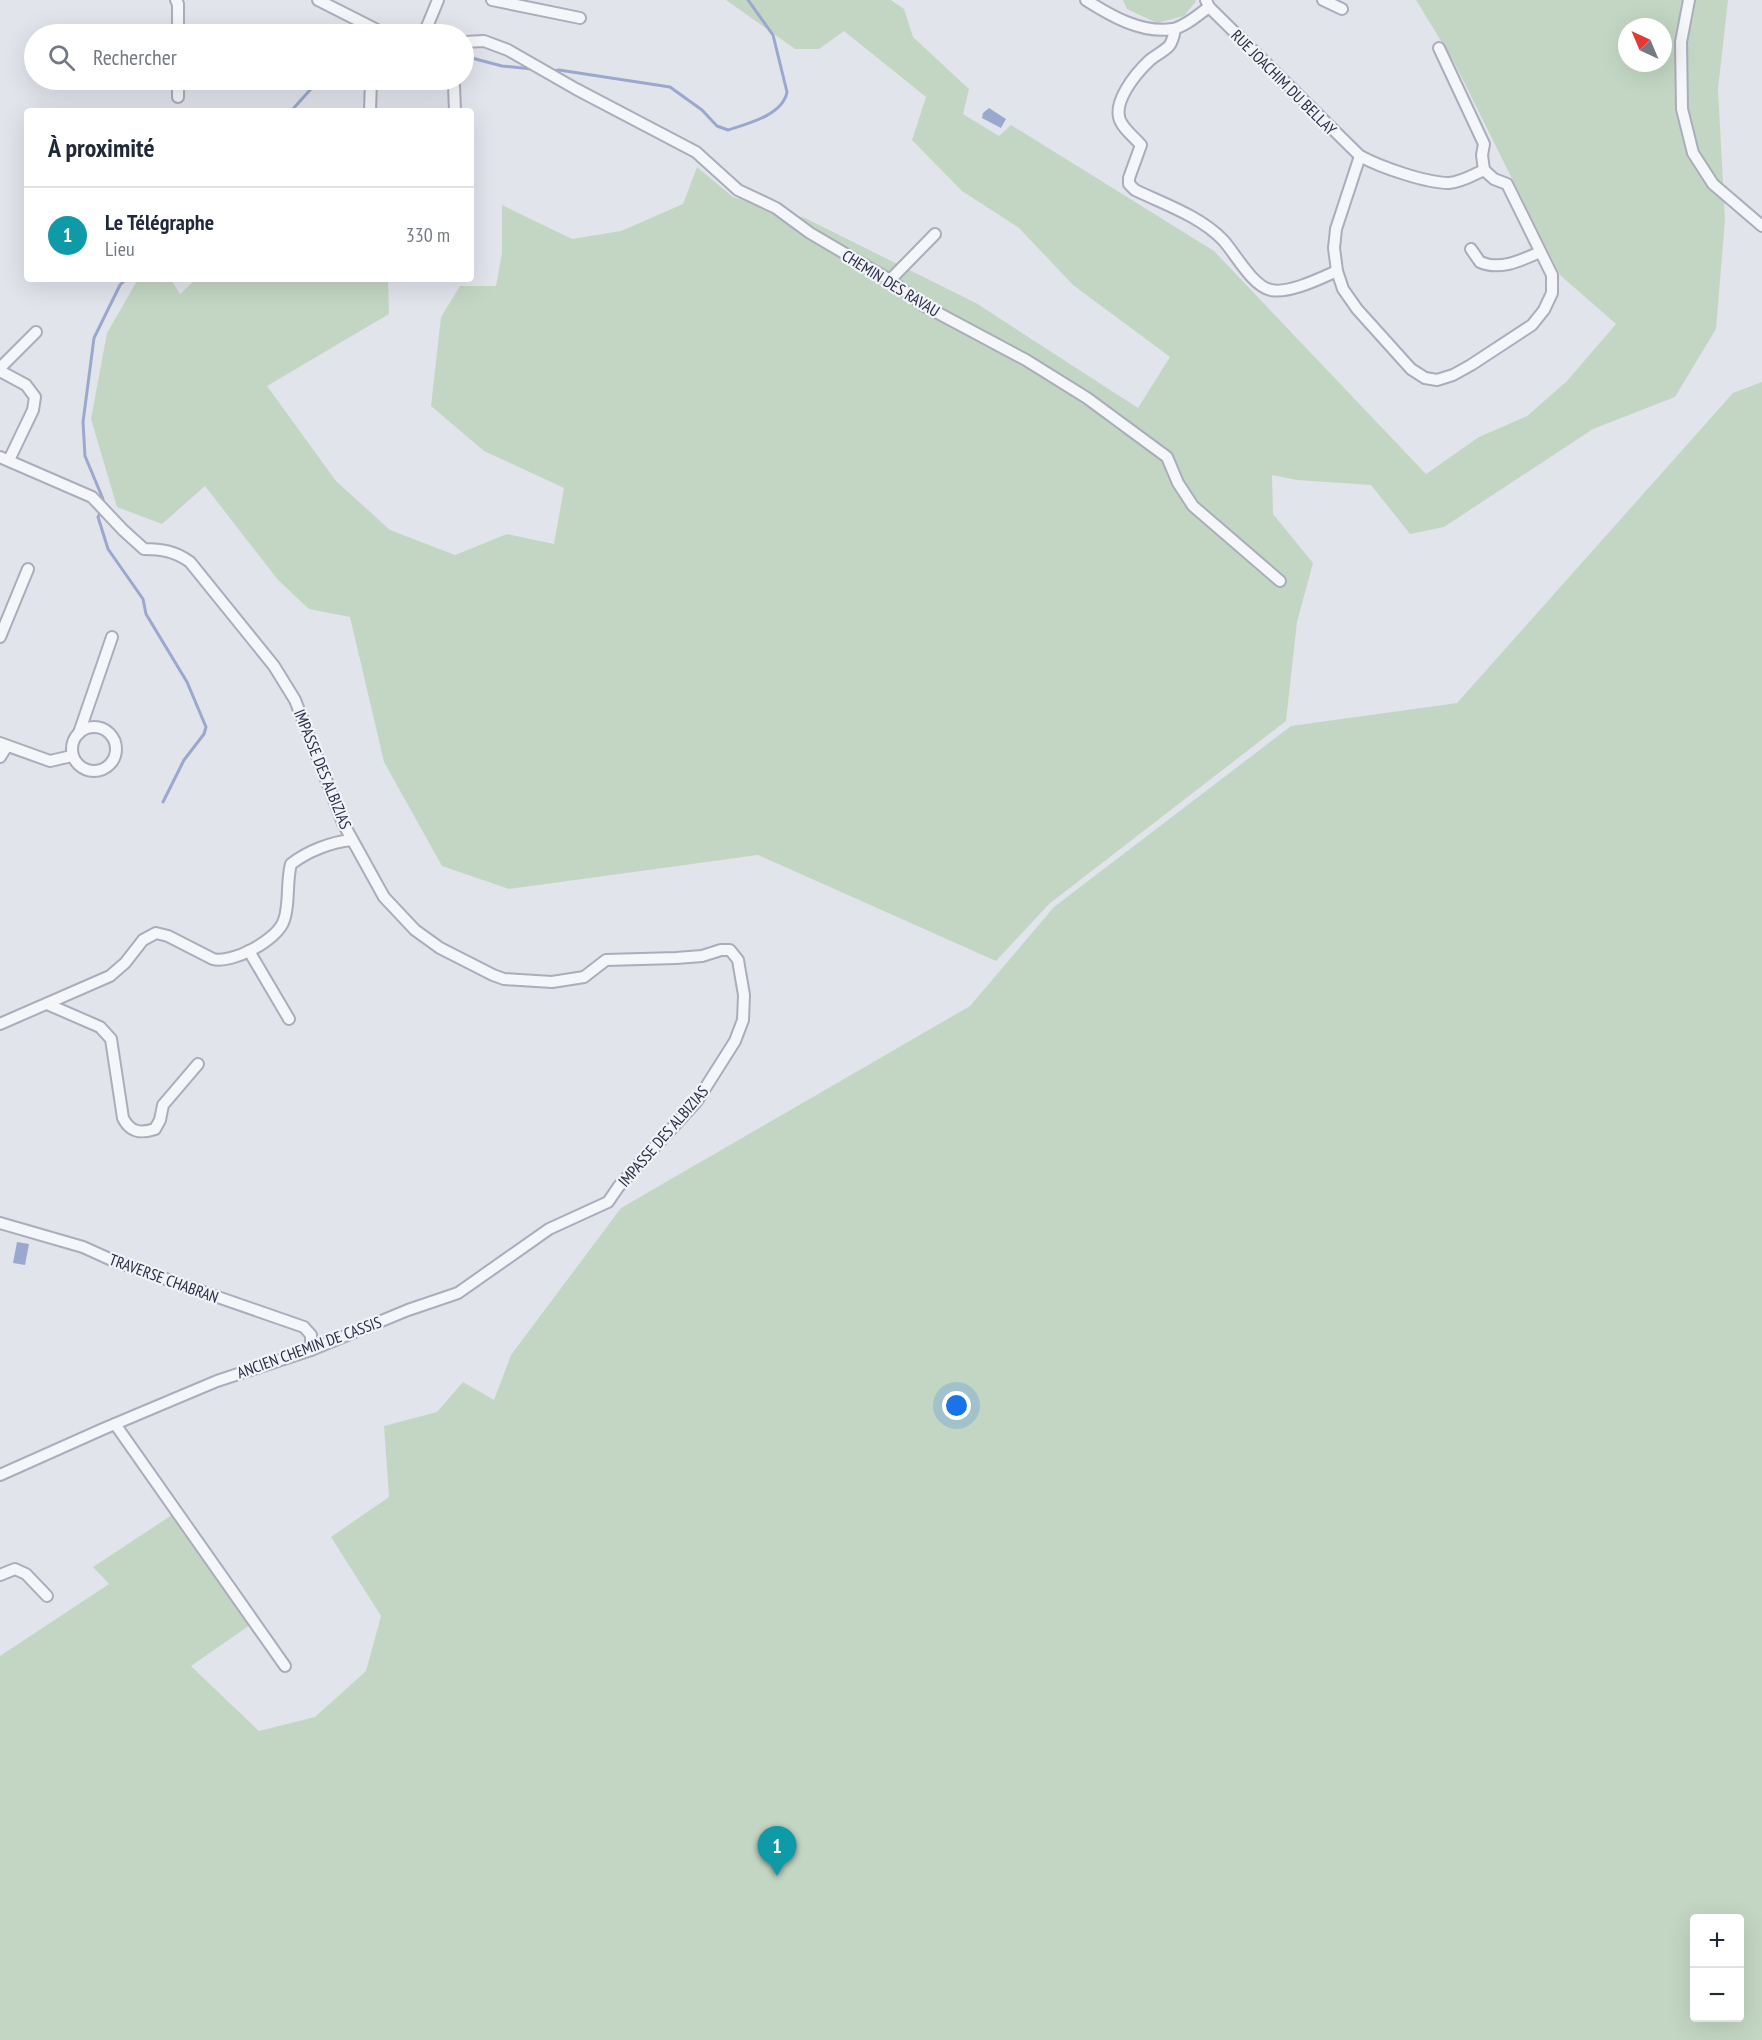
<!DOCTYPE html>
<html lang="fr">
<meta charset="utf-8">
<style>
body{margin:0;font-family:"PT Sans Narrow",sans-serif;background:#f2f2f3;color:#1f2937}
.controls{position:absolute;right:18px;bottom:18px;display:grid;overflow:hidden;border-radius:6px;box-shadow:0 6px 24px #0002}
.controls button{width:54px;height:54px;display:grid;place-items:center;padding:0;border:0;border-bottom:2px solid #e0e1e3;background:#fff;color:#1f2937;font:30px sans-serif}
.compass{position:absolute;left:1618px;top:18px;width:54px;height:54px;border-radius:50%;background:#fff;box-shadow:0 6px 24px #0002;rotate:316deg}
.you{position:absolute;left:957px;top:1406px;width:21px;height:21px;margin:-15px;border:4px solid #fff;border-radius:50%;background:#1a73e8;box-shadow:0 0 0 9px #1a73e833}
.badge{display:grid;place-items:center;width:39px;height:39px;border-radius:50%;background:#b45309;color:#fff;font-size:20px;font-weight:700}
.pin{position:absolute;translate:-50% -50px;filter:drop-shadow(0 2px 3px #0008)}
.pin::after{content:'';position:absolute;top:32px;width:21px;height:18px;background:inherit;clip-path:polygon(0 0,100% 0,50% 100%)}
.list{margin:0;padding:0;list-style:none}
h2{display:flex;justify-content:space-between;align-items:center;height:78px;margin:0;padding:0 24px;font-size:26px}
h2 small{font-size:20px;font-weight:400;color:#747a83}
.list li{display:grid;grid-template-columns:39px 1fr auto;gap:18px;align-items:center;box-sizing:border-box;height:96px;padding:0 24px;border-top:2px solid #e0e1e3}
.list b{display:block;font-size:22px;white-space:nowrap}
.list p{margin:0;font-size:20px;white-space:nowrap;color:#747a83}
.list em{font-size:20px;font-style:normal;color:#747a83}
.icon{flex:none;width:33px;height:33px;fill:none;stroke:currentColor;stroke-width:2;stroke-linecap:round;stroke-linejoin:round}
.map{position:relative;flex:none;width:1762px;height:2040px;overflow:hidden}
.search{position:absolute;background:#fff;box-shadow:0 6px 24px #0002;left:24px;top:24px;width:450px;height:66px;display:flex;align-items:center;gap:15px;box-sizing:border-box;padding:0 21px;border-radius:33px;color:#747a83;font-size:22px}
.panel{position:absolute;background:#fff;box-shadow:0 6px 24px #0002;left:24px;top:108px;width:450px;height:174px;border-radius:6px}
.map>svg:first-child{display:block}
.green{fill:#c3d6c3;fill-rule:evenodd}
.water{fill:#9ba8ce}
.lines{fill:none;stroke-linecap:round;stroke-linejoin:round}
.stream{stroke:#9ba8ce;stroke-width:3}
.minor-casing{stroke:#aaadba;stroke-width:14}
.minor{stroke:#f5f6f9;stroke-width:10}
.labels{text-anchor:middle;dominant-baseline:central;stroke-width:4.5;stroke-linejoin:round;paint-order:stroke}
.street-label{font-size:16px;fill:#292d45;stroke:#f2f3f9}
</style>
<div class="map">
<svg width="1762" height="2040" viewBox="0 0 1762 2040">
<rect width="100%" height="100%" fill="#e2e4ec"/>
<g class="green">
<path d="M 726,0 L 891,0 L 904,9 L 913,37 L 969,89 L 963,114 L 999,136 L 1011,125 L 1214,251 L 1426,474 L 1479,437 L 1527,416 L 1567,381 L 1616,324 L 1560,275 L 1455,64 L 1416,0 L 1728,0 L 1718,89 L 1725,220 L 1716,329 L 1675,397 L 1593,429 L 1444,527 L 1410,534 L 1371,485 L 1297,480 L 1272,475 L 1273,514 L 1313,563 L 1297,622 L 1286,721 L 1049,904 L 996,961 L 758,855 L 509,889 L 442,866 L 384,762 L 350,617 L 309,609 L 278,580 L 205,486 L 162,524 L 117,507 L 91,419 L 107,333 L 138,279 L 174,279 L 172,281 L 180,294 L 196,279 L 388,279 L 389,314 L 267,386 L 336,481 L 390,530 L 455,555 L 507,534 L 554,544 L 564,488 L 484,451 L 431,406 L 441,317 L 460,286 L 496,286 L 502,253 L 502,205 L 572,239 L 621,231 L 683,204 L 697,167 L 733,197 L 805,218 L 976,303 L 1138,408 L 1170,357 L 1073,285 L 1019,228 L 962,191 L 912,140 L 926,97 L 844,31 L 819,49 L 795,49 ZM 1627,27 L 1663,27 L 1663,63 L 1627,63 Z"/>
<polygon points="1123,0 1195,0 1196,1 1184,16 1157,23 1127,9"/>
<path d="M 1762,382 L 1762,2040 L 0,2040 L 0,1656 L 109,1584 L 93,1567 L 178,1511 L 253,1623 L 191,1666 L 259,1731 L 315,1717 L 366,1671 L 381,1616 L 331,1537 L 389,1497 L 384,1426 L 437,1412 L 463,1382 L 494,1400 L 511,1355 L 621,1208 L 970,1006 L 1054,907 L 1291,726 L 1457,703 L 1733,393 ZM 1694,1918 L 1740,1918 L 1740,2018 L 1694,2018 Z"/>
</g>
<g class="water">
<polygon points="989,108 1006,119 1001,128 982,118 983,113"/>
<polygon points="17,1242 29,1244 25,1265 13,1263"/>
</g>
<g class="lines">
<g class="stream">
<polyline points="464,56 502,66 532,69"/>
<path d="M 554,71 L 559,70 L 670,87 L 702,110 L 717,126 L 728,130 C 747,124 783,115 787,92 L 773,35 L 748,0"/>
<polyline points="292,110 319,80"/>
<polyline points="242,111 244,111"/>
<polyline points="99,501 103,499 85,456 83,422 94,338 120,285 126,279"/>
<polyline points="101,512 98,517 108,549 143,599 146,614 187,682 206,727 204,734 184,760 163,802"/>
</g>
<defs>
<g id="minor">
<polyline points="176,0 178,4 178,34"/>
<polyline points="318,0 385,34"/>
<polyline points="492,0 580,18"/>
<path d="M 1086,0 C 1111,16 1142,34 1173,29 C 1186,26 1198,15 1209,7"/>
<path d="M 1206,0 L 1209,7 L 1360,156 C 1380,167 1426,183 1449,183 C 1462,182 1473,175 1484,170"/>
<polyline points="1323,0 1342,9"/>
<polyline points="1689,0 1681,42 1682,109 1693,153 1713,184 1762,226"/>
<path d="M 1175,29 C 1174,35 1173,41 1169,46 C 1163,52 1156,55 1150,60 C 1136,73 1109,105 1122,124 C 1127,132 1135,138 1141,145 L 1129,178 L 1129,184 L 1135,190 C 1164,204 1200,216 1223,240 C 1235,253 1253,287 1271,290 C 1289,294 1321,278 1337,271"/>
<polyline points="424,34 438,0"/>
<polyline points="464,42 484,41 508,50 576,89 696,152 738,190 776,208 810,233 890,280 923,305 1026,360 1087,398 1167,457 1178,483 1193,506 1280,581"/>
<polyline points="1439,48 1484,144 1482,155 1484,170"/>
<polyline points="178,80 178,97"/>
<polyline points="450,80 454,86 455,111"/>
<polyline points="370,111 371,80"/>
<polyline points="1360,156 1336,229 1334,248 1337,271 1343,289 1357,309 1411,369 1425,378 1437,380 1453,375 1471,365 1532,325 1544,310 1552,293 1552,275 1507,184 1494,179 1484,170"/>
<path d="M 1471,249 L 1480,262 C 1500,271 1522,260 1540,252"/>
<polyline points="890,280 935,234"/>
<polyline points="0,368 36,332"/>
<polyline points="0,371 26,385 35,397 33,410 9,460"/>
<path d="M 0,457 L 92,497 L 123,530 L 144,549 C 161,549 175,551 190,562 L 274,666 L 295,700 L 343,823 L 384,897 L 415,930 L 440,948 L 493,975 L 504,979 L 552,982 L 584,977 L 606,960 L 676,958 L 702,956 L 721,950 L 730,950 L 738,960 L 744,995 L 743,1020 L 735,1041 L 697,1101 L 619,1186 L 608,1202 L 549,1229 L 458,1293 L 408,1310 L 311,1350 L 217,1381 L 103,1429 L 0,1475"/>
<polyline points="0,637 28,569"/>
<circle cx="94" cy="749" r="22"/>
<polyline points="79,733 112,637"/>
<polyline points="0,743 50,761 72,756"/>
<polyline points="0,757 7,746"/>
<polyline points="249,951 289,1019"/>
<path d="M 47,1004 L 100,1027 L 111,1039 L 123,1118 C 130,1132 140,1134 155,1129 L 160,1120 L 163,1105 L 198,1064"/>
<path d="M 0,1024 L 110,976 L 125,963 L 143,940 L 156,933 L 168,936 L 213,959 C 232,964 278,940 284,920 C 290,904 286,882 291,864 C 308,851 331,842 352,840"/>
<polyline points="0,1223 83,1247 114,1261 304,1327 311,1335 311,1350"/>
<polyline points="115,1424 285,1666"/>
<polyline points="0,1575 15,1569 26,1574 47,1596"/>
</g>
</defs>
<use href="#minor" class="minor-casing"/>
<use href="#minor" class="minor"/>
</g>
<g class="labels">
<g class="street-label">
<text transform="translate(1284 82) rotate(45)">RUE JOACHIM DU BELLAY</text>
<text transform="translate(891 283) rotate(32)">CHEMIN DES RAVAU</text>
<text transform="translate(323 769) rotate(68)">IMPASSE DES ALBIZIAS</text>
<text transform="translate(663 1136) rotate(-49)">IMPASSE DES ALBIZIAS</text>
<text transform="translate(164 1278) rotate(20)">TRAVERSE CHABRAN</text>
<text transform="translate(309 1347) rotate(-20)">ANCIEN CHEMIN DE CASSIS</text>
</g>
</g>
</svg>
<div class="controls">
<button>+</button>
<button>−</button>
</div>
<svg class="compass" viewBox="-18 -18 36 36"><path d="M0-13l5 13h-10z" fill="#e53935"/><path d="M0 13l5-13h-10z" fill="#747a83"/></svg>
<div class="you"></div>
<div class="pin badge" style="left:777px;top:1876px;background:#0f9aa8">1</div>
<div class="search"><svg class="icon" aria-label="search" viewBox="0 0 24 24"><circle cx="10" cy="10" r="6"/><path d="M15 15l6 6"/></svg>Rechercher</div>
<section class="panel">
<h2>À proximité<small></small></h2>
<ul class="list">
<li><span class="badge" style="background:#0f9aa8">1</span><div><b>Le Télégraphe</b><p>Lieu</p></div><em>330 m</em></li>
</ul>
</section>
</div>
